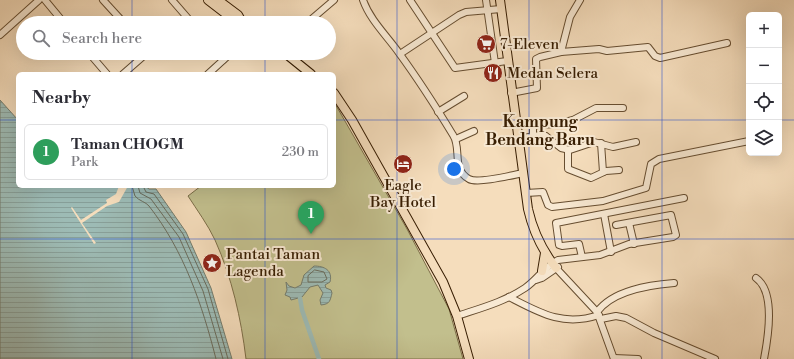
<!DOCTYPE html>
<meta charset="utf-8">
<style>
body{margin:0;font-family:"Libre Bodoni",serif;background:#f2f2f3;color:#2b2b33}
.controls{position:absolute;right:12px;top:12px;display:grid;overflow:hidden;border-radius:6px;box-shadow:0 4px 16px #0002}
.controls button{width:36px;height:36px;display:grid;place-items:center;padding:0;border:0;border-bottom:1px solid #e1e1e2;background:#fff;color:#2b2b33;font:20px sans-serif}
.you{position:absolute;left:454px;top:169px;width:14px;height:14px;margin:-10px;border:3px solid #fff;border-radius:50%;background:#1a73e8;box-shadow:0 0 0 6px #1a73e833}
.badge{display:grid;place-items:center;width:26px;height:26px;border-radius:50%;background:#d93025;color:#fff;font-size:13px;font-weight:700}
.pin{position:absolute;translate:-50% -33px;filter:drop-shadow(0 1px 2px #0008)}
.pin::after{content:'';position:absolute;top:21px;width:14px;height:12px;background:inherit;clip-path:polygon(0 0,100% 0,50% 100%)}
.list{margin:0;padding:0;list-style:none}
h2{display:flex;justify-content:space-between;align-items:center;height:52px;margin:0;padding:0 16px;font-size:17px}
h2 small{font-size:13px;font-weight:400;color:#7c7c81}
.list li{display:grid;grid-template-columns:26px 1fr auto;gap:12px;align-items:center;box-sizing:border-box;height:56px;margin:0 8px 8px;padding:0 8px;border:1px solid #e1e1e2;border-radius:6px}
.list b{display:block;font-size:15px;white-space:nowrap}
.list p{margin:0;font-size:13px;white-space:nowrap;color:#7c7c81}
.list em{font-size:13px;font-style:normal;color:#7c7c81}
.icon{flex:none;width:22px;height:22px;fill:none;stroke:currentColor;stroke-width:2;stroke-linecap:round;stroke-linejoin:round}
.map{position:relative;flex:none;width:794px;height:359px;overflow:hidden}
.search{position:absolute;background:#fff;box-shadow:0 4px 16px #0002;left:16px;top:16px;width:320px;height:44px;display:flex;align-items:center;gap:10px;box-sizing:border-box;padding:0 14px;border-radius:22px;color:#7c7c81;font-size:15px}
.panel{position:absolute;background:#fff;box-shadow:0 4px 16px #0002;left:16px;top:72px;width:320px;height:116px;border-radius:6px}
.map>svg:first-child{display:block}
.green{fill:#c2bf8d;stroke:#7c6e48}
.water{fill:url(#water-rules);stroke:#747c6d}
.pier{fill:#f5ddbc}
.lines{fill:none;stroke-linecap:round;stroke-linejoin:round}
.shore{stroke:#6a6c5c;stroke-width:1}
.canal{stroke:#9dbbb5;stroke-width:4.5}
.minor-casing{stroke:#664d30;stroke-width:8}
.major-casing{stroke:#371d02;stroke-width:10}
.minor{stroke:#f8e9d3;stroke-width:6}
.major{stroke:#f5ddbc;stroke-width:8}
.grid{fill:none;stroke:#1d4ed8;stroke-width:1;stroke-opacity:0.55}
.labels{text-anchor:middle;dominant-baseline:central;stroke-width:4;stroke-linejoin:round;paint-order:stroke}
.poi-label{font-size:15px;fill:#371d02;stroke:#f8e9d3;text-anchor:start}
.neighbourhood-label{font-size:16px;font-weight:bold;fill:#371d02;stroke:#f8e9d3}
</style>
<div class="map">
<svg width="794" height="359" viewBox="0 0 794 359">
<defs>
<pattern id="water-rules" width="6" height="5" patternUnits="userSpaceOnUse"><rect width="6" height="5" fill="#9dbbb5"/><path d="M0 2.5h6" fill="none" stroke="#88a09a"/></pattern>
</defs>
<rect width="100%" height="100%" fill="#f5ddbc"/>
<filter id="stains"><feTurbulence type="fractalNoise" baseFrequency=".005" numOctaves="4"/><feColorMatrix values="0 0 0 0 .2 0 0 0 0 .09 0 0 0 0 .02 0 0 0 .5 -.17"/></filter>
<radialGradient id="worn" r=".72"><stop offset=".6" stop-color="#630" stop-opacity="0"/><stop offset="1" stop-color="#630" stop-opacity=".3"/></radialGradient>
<path class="green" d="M 334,102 L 407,229 L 449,309 L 463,359 L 246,359 C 241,318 232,278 215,240 C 208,225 197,210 188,196 L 201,186 L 334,186 Z"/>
<g class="water">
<polygon points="0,100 18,120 18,186 145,186 149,189 156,189 186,232 211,288 232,359 0,359"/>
<path d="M 314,266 C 324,266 333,270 330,282 L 325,285 L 326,288 L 331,290 L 332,293 C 330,301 330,304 321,305 L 320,300 L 323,293 L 318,285 L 310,287 L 302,297 L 291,300 L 290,297 L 285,295 L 287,290 L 286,282 L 289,286 L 295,288 L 301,285 L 304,275 Z"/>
</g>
<polygon class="pier" points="119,186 128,186 119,202 107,206 82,223 96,243 94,244 71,208 72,207 81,220 107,203 106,200 116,194"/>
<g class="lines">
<g class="shore">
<path d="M 132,186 L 135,196 C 139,201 146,202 149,206 C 184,251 202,304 216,359"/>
<polyline points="138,186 140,193 151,199 179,237 203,291 223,359"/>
<polyline points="143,186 146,192 154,194 183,234 208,289 228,359"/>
<polygon points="315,270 324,272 327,279 322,282 308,282 308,276"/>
</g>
<polyline class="canal" points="300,298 302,310 319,359"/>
<defs>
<g id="minor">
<polyline points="45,0 64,23"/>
<polyline points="103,0 124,23"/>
<polyline points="172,0 192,23"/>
<path d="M 363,0 C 370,20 387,36 399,53 C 418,79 436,107 453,135 C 462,148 451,169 469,179 C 477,184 513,175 523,173"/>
<polyline points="410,0 455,68 507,61"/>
<polyline points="486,0 495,63"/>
<polyline points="307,23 334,0"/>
<polyline points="0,35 39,0"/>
<polyline points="561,52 599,49 607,51 648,47 655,56 660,58 727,43"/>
<polyline points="89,53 107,74"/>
<polyline points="217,53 223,60"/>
<polyline points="400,54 459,15 466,12 501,9"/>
<polyline points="123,74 147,53"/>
<polyline points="208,74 231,53"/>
<polyline points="511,93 537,88 536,59 540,57 561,52 570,17 580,0"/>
<polyline points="438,112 464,96"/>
<polyline points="533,135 533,129 535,125 557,124 573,120 596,108 623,108"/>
<polyline points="456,139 474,131"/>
<polyline points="518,139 540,135 546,136 561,148 570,150 594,142 613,147 636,142"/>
<polyline points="601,143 603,172"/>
<polyline points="568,150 568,169 591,178 606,171 619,170"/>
<polyline points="526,193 543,192 548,205 552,207 603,201 646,188 651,164 659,159 749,141"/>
<polyline points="604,214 611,252"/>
<polyline points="629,223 634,244"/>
<polyline points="582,257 579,244 562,246 559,245 556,223 684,198"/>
<polyline points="556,268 597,312 614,359"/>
<path d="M 756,278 C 776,292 768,338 764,359"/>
<polyline points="536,280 542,278 558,267"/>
<path d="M 509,297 C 540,313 563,327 599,315"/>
<path d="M 597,312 C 613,290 649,285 674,283"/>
<path d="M 457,316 C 481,308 504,302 525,288 C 537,280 544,267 558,260 L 600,255 L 629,244 L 673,237 L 676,235 L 671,215 L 616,225"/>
<polyline points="601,319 616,316 626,318 654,333 715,359"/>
<polyline points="614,358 638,359"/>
</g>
<g id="major">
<polyline points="208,0 234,20 244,23"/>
<polyline points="218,0 238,15 242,22"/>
<path d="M 500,0 L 528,209 C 533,231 542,250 556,268"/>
<polyline points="285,53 311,74"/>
<polyline points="334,93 352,120 443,282 457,316 469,359"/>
<polyline points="542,271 545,253"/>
</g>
</defs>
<use href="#minor" class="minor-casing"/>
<use href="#major" class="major-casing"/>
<use href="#minor" class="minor"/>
<use href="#major" class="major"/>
</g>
<path class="grid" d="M 132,0 L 132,23M 265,0 L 265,23M 397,0 L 397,359M 529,0 L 529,359M 662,0 L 662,359M 132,53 L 132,74M 265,53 L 265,74M 0,120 L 18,120M 334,120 L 749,120M 779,120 L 794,120M 132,186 L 132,359M 265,186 L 265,359M 0,239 L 794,239"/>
<defs>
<symbol id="supermarket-disc" viewBox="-11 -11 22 22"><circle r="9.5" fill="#8f2418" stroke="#f8e9d3"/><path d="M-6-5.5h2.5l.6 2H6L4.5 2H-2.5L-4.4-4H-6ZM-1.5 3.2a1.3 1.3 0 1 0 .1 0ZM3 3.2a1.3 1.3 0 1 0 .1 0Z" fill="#fff"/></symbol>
<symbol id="restaurant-disc" viewBox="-11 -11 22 22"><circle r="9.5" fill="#8f2418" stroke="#f8e9d3"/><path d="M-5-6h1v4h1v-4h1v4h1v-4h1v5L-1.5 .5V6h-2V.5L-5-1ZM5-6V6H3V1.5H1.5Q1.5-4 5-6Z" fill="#fff"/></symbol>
<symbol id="hotel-disc" viewBox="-11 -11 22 22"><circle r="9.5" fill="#8f2418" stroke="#f8e9d3"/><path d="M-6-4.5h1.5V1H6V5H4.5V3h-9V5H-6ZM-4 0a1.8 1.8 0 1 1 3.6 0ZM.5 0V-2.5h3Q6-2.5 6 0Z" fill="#fff"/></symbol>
<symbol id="sight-disc" viewBox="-11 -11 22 22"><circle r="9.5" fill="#8f2418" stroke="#f8e9d3"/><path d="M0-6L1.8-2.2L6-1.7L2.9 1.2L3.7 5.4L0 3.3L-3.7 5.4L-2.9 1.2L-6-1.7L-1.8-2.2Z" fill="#fff"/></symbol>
</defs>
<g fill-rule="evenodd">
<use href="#supermarket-disc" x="475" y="33" width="22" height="22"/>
<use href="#restaurant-disc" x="482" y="62" width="22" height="22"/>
<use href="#hotel-disc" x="392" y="153" width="22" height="22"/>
<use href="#sight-disc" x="201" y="252" width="22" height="22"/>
</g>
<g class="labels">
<g class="poi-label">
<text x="500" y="44">7-Eleven</text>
<text x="507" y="73">Medan Selera</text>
<text x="403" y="185" text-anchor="middle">Eagle<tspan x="403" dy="17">Bay Hotel</tspan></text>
<text x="226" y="254">Pantai Taman<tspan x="226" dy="17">Lagenda</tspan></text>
</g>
<g class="neighbourhood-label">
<text x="540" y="122">Kampung<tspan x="540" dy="18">Bendang Baru</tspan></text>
</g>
</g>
<rect width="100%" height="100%" filter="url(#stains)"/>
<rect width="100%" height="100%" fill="url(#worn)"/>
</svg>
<div class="controls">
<button>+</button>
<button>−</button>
<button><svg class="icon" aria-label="locate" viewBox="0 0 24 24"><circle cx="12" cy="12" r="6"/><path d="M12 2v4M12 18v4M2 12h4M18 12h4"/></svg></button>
<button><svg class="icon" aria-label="layers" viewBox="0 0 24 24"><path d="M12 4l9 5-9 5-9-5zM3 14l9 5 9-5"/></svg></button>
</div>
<div class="you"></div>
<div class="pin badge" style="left:311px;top:234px;background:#2e9e5b">1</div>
<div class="search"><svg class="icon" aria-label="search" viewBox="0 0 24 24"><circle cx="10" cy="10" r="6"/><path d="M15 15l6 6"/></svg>Search here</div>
<section class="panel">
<h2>Nearby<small></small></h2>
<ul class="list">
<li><span class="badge" style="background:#2e9e5b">1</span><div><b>Taman CHOGM</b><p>Park</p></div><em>230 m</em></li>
</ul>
</section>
</div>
